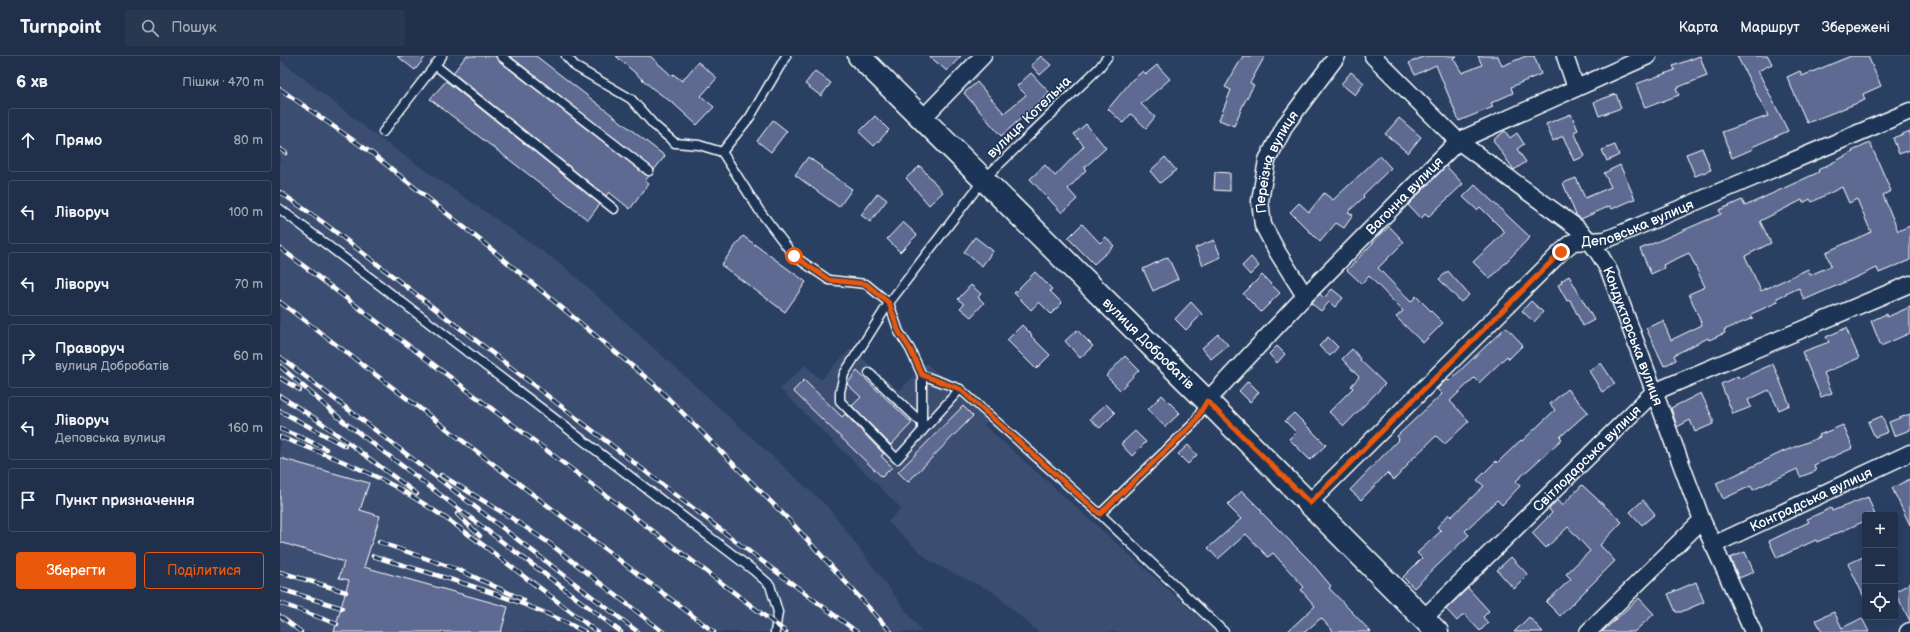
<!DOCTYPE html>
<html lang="uk">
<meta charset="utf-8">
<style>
body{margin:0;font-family:"Balsamiq Sans",sans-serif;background:#283851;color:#f1f3f6}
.controls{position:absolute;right:12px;bottom:12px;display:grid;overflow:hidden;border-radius:4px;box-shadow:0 4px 16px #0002}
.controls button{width:36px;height:36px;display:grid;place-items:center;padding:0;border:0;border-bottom:1px solid #3d4b62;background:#20304a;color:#f1f3f6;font:20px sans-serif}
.stop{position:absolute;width:12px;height:12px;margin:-9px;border:3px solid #ea580c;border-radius:50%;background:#fff}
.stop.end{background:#ea580c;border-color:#fff;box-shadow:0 1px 4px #0008}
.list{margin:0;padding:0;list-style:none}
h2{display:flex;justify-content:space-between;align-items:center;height:52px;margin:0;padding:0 16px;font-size:17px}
h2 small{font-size:13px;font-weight:400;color:#a2a9b5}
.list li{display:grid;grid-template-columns:26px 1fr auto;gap:12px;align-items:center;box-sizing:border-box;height:64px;margin:0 8px 8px;padding:0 8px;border:1px solid #3d4b62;border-radius:4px}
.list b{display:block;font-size:15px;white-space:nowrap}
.list p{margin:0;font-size:13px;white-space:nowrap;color:#a2a9b5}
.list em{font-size:13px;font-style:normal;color:#a2a9b5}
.actions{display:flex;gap:8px;padding:12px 16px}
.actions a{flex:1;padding:9px 0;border:1px solid #ea580c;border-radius:4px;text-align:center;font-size:14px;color:#ea580c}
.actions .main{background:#ea580c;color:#fff}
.icon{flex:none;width:22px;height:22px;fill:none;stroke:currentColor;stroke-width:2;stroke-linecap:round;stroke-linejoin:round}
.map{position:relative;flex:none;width:1630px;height:576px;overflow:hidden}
header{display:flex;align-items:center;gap:24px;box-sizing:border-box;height:56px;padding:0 20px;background:#20304a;border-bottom:1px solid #3d4b62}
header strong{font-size:19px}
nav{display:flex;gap:22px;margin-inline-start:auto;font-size:14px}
.search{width:280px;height:36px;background:#283851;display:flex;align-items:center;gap:10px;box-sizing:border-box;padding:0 14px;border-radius:4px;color:#a2a9b5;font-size:15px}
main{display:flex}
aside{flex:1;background:#20304a}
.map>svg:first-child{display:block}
.built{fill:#3a4d71}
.building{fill:#5e6a92;stroke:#fff;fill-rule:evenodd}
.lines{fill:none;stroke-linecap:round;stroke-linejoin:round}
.lane-casing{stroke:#fff;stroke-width:11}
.street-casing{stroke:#fff;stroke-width:19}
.secondary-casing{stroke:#fff;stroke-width:25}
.lane{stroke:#1d3557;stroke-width:8}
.street{stroke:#1d3557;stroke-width:16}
.secondary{stroke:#1d3557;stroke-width:22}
.rail-casing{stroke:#fff;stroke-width:4.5}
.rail{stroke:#1d3557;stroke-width:3;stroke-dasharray:9;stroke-linecap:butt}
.route{stroke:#ea580c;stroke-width:5}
.labels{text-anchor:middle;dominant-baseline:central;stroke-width:3;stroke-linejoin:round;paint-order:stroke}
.street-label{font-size:14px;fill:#fff;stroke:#1d3557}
</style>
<header>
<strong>Turnpoint</strong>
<div class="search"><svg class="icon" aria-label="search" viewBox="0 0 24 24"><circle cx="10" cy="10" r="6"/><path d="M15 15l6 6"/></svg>Пошук</div>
<nav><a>Карта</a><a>Маршрут</a><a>Збережені</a></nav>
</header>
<main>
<aside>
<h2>6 хв<small>Пішки · 470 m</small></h2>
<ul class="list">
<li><svg class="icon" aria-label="ahead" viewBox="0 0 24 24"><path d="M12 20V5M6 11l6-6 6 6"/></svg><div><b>Прямо</b></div><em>80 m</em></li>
<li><svg class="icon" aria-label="left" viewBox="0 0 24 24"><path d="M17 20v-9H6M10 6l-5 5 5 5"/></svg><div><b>Ліворуч</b></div><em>100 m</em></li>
<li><svg class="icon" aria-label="left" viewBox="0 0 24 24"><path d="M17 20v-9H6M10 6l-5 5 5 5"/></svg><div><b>Ліворуч</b></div><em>70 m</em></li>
<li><svg class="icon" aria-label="right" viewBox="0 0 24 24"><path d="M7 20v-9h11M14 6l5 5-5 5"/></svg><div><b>Праворуч</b><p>вулиця Добробатів</p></div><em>60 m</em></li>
<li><svg class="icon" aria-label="left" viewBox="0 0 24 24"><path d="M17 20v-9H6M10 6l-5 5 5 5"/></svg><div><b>Ліворуч</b><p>Деповська вулиця</p></div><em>160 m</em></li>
<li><svg class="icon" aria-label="arrive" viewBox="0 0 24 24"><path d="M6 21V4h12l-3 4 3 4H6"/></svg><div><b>Пункт призначення</b></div></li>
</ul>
<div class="actions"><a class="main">Зберегти</a><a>Поділитися</a></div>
</aside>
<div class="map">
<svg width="1630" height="576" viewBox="0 0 1630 576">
<rect width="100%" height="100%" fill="#2a4063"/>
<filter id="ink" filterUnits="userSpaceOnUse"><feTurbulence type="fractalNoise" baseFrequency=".025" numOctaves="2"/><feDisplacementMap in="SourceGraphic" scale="8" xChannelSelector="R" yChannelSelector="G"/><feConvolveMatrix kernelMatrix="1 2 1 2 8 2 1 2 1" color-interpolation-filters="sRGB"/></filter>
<g filter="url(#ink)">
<g class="built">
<polygon points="0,4 99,82 285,211 549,452 642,576 0,576"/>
<polygon points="571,292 619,335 646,307 707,365 704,369 936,576 758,576 713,536 651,506 608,466 621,452 500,333 525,309 541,324"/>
</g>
<g class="building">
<polygon points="117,0 146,0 135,14"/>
<polygon points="186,0 216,0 218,4 366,119 369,120 365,125 369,128 350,153 329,136 326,140 173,17"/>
<polygon points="230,0 256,0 385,100 374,114"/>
<polygon points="336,0 370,0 392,20 393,18 402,25 418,6 437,22 421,40 434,51 417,69 394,48 372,32"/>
<polygon points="649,0 681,0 667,15"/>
<polygon points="761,0 771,9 760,19 751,9"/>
<polygon points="963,0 985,0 970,27 974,29 964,47 954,70 939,64 951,34 945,31"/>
<polygon points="1145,0 1177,0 1173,2 1182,17 1202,9 1198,0 1218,0 1222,10 1246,0 1254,0 1261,18 1231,31 1233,37 1211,47 1213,51 1179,65 1156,9 1135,19 1129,7"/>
<polygon points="1420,0 1427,20 1396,32 1399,39 1365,52 1356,28 1395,14 1393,10"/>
<polygon points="1457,0 1488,0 1492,8 1478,15 1508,75 1472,91 1473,93 1452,102 1442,76 1488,60"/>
<polygon points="1571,0 1588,0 1601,30 1583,38 1585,44 1527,67 1507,21 1520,15 1522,20"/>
<polygon points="877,9 890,23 861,48 875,61 866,72 851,58 843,67 828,53 852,24 863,15 866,18"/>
<polygon points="535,15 551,27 541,40 525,28"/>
<polygon points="1071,16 1084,27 1075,39 1061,28"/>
<polygon points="751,17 770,37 721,80 684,37 697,26 724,57 746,39 737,30"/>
<polygon points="166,25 320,148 308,164 150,43"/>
<polygon points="1336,38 1341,52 1319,60 1314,46"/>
<polygon points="1291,58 1298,74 1294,76 1305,100 1294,105 1283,80 1273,85 1266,68"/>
<polygon points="595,60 609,74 594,90 579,76"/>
<polygon points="1119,62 1141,81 1128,97 1105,78"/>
<polygon points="493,64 507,75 491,96 477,85"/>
<polygon points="806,68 826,92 804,112 806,114 788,133 797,143 782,157 750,123 765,109 775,120 804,90 794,78"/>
<polygon points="1225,75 1230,82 1237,77 1244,88 1237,93 1246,106 1234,114 1213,84"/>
<polygon points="1630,75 1630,94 1619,98 1613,82"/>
<path d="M 1590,87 L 1611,135 L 1603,139 L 1618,175 L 1630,170 L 1630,204 L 1599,217 L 1597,212 L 1524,244 L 1519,232 L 1497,242 L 1498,246 L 1471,258 L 1473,262 L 1444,274 L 1445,277 L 1429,284 L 1428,282 L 1394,299 L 1396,304 L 1384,310 L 1366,272 L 1383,265 L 1391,284 L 1422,269 L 1409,238 L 1425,231 L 1409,197 L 1383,209 L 1384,212 L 1371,218 L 1360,193 L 1441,158 L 1439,154 L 1462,144 L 1465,150 L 1539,116 L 1538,114 L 1573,96 L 1572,95 ZM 1562,131 L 1569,147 L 1577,143 L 1591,176 L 1546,196 L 1551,210 L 1530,219 L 1528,213 L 1481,235 L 1465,200 L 1491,187 L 1480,165 L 1522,144 L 1523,147 L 1530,143 L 1532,146 Z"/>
<polygon points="1335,89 1339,99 1327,105 1322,94"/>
<polygon points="1422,92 1431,114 1415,120 1406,98"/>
<polygon points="1100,100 1111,112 1083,139 1084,141 1068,156 1073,159 1064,172 1056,167 1040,186 1010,156 1019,147 1029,156 1044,137 1053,144"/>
<polygon points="528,101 542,111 541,112 572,133 559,151 515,119"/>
<polygon points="885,101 896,114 880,127 870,115"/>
<polygon points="1340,109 1355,143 1332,153 1330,150 1301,163 1296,159 1283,127 1296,122 1305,142 1331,131 1324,117"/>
<polygon points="640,110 663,136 649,149 626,122"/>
<polygon points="1166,110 1183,128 1148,161 1145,158 1141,163 1128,149"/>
<polygon points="935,116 950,117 950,135 934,134"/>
<polygon points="1195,129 1250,181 1210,223 1193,206 1225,176 1200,151 1197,154 1183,141"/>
<polygon points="598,137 607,144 590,166 581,159"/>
<polygon points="623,166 637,179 620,196 607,183"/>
<polygon points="802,168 820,187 826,181 834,190 814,208 788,182"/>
<polygon points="1109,170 1124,186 1098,212 1131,246 1136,240 1163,267 1143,287 1116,261 1123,255 1089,220 1082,228 1067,214"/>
<polygon points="463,180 526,226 505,256 441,209"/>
<polygon points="695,181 713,195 702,210 684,196"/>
<polygon points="934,184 941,201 923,209 915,192"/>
<polygon points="888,201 898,223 873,235 863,213"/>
<polygon points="971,201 979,210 970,219 962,210"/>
<polygon points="1168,215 1189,239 1181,246 1159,223"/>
<polygon points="755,216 772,233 770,235 782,247 771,258 759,246 751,254 734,237"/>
<polygon points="982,219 1000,237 981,256 963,238"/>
<polygon points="1289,220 1314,264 1303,270 1290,244 1287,245 1278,229 1282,227 1281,225"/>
<polygon points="691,229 701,238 698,241 704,247 691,261 680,252 684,248 678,243"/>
<polygon points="1052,233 1063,242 1055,251 1049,246 1041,255 1031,247 1040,238 1044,242"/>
<polygon points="1251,245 1263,256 1254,266 1242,255"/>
<polygon points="911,246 922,258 906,274 895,263"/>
<polygon points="1630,251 1630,277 1601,290 1591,265 1606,258 1607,261"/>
<polygon points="742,269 752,279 751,280 770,299 756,313 727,284"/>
<polygon points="1226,271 1243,289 1229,303 1227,300 1199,327 1194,322 1170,345 1189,365 1165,388 1156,380 1127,408 1128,409 1114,424 1107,417 1081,444 1070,434 1119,383 1117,380 1162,338 1157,333 1167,323 1169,325"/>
<polygon points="1566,272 1579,302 1544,317 1552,337 1541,341 1522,296 1549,286 1546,281"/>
<polygon points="797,274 813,290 800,302 785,285"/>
<polygon points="938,278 948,289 931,303 922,292"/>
<polygon points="1048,281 1058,291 1050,300 1039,290"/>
<polygon points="997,290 1005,298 997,307 989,298"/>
<polygon points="1072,293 1081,303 1080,304 1105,328 1064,370 1049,356 1073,332 1071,330 1079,321 1062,303"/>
<polygon points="845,300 859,314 840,334 826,320"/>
<polygon points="1321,307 1335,328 1322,336 1309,315"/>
<polygon points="1493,308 1510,349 1499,354 1489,334 1468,344 1471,351 1453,358 1441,328 1458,320 1459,323"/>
<polygon points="577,315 632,367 611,389 572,350 581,341 567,328"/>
<polygon points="524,324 562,361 565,358 604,398 601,400 612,411 602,421 513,335"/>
<polygon points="968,325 979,336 970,346 959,335"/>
<polygon points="1287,333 1308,356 1280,381 1282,383 1236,425 1240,430 1222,449 1217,444 1185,475 1189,479 1134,532 1123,521 1142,502 1137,497 1161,475 1157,471 1169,458 1171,461 1204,430 1197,424 1216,405 1217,407 1241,384 1242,385 1275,354 1270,348"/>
<polygon points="1421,337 1433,363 1433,368 1415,376 1410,364 1397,371 1391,352"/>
<polygon points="882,339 900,357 885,371 868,353"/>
<polygon points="826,348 835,357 820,372 810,363"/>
<polygon points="683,350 693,360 628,426 618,416"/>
<polygon points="1014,357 1046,389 1030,404 1009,383 1016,376 1005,365"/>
<polygon points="1630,358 1630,374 1614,380 1609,366"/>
<polygon points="1602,360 1608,376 1595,381 1588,366"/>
<polygon points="1563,369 1573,392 1534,409 1536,415 1520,421 1517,413 1473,434 1471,430 1443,443 1436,427 1453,420 1502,396 1540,381 1539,379"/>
<polygon points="855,375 866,386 852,400 841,388"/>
<polygon points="908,389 917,399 908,408 898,398"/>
<polygon points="0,402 89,427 80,454 100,460 84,511 228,551 221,576 54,576 69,524 59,522 64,506 0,486"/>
<polygon points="1630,423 1630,469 1612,432"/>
<polygon points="1302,429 1342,466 1320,489 1335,505 1280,560 1266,546 1291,523 1286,518 1310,495 1288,471 1266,492 1252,477 1272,457 1269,453 1277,444 1282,450"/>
<polygon points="962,435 982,455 981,456 1030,505 1051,530 1049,532 1091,576 1054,576 1041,562 1025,576 1007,576 1035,550 1021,534 1024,531 993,497 988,501 966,478 938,503 928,492 961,463 947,449"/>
<polygon points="1588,441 1595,459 1585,459 1585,465 1537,486 1536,484 1497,502 1489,485 1529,466 1527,463 1551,452 1552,455"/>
<polygon points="1363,444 1375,458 1362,469 1350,456"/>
<polygon points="1465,496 1474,516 1459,522 1450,502"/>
<polygon points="1585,500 1585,543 1568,508"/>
<polygon points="1231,501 1248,519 1234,533 1217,514"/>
<polygon points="1416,526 1424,546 1401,556 1396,556 1388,538"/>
<polygon points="1630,527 1630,565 1615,536"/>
<polygon points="1188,532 1209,555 1203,561 1208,567 1200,575 1184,558 1177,565 1166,553"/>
<polygon points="1359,542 1374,558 1354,576 1322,576"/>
<polygon points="1554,556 1562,572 1582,562 1589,576 1542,576 1536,564"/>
<polygon points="1249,561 1263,576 1234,576"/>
</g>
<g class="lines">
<defs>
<g id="lane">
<polyline points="221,0 369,115"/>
<polyline points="286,0 296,11 351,43 374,69 395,87 419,89 442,96"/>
<polyline points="155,9 334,153"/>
<polyline points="103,76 162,0"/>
<polyline points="442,96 479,154 514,200 549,224 586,228 609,247 619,276 630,293 642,319 642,375"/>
<polyline points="442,96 470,61 506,0"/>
<polyline points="0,153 473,514 490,529 498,556 495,576"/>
<polyline points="589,317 642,367"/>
<polyline points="642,319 680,333 820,458 944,576"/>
<polyline points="680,333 617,403 560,345 560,336 564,318 609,247 704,123 819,12 828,0"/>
<polyline points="820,458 914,367 927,345"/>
</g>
<g id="street">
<path id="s1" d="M 1093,0 L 1178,85 L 1296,171 C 1311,185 1321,198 1330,217 L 1422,464 L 1473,576"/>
<polyline points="1285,0 1296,32"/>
<polyline points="643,62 703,0"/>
<path id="s2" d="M 1025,240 L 998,197 L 983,169 L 980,145 L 987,104 L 1006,68 L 1057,0"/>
<path id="s3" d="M 927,345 L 1025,240 L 1178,85 L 1368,0"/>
<path id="s4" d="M 1029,447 L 1281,196 L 1293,186 L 1325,184 L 1340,178 L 1630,55"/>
<path id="s5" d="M 1433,489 L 1630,397"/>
<path id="s6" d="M 1144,562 L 1374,336 L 1630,228"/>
<polyline points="1308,576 1422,464"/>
<polyline points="1628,576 1630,575"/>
</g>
<g id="secondary">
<path id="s7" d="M 579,0 L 927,345 L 1157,576"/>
</g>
</defs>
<use href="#lane" class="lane-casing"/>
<use href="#street" class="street-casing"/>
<use href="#secondary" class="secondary-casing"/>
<use href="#lane" class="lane"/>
<use href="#street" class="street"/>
<use href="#secondary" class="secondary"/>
<defs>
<g id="rail">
<polyline points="0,33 93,98 216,197 375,329 512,467 611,576"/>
<polyline points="0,93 6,97"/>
<polyline points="0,136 44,167 458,487 577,576"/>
<polyline points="0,192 506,576"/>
<polyline points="0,246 434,576"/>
<polyline points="0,301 358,576"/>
<polyline points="0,310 63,365 341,576"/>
<polyline points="0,322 20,334"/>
<polyline points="0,340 39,365 137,438"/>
<polyline points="0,355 65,390"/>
<polyline points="0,373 25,383 46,393"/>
<path d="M 0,381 C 43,397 88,414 128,438 C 173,465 214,497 255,529"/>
<polyline points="161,419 230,461 269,487 383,576"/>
<polyline points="177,458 200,480"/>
<polyline points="99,486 179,514 244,544"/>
<path d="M 93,500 C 164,522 240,541 305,576"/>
<polyline points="0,516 66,536"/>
<polyline points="251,525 317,576"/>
<polyline points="0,533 62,552"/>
<polyline points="0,547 57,568"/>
<polyline points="0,560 21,576"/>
</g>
</defs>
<use href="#rail" class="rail-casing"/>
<use href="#rail" class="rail"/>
</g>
</g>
<g class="lines" filter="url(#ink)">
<polyline class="route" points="514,200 549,224 586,228 609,247 619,276 630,293 642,319 680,333 820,458 914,367 927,345 1030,447 1281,196"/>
</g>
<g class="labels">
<g class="street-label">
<text transform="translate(749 61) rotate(-44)">вулиця Котельна</text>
<text stroke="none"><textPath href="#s2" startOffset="149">Переїзна вулиця</textPath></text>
<text stroke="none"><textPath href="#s3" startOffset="285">Вагонна вулиця</textPath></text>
<text stroke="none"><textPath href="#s4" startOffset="439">Деповська вулиця</textPath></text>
<text stroke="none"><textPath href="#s1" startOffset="391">Кондукторська вулиця</textPath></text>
<text stroke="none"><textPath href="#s7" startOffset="408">вулиця Добробатів</textPath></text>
<text stroke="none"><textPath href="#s6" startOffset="228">Світлодарська вулиця</textPath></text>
<text stroke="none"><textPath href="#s5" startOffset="108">Конградська вулиця</textPath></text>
</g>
</g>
</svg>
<div class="controls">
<button>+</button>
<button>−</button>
<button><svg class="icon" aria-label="locate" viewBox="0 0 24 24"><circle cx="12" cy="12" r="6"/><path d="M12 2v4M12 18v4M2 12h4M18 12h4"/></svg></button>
</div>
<div class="stop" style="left:514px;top:200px"></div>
<div class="stop end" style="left:1281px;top:196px"></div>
</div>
</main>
